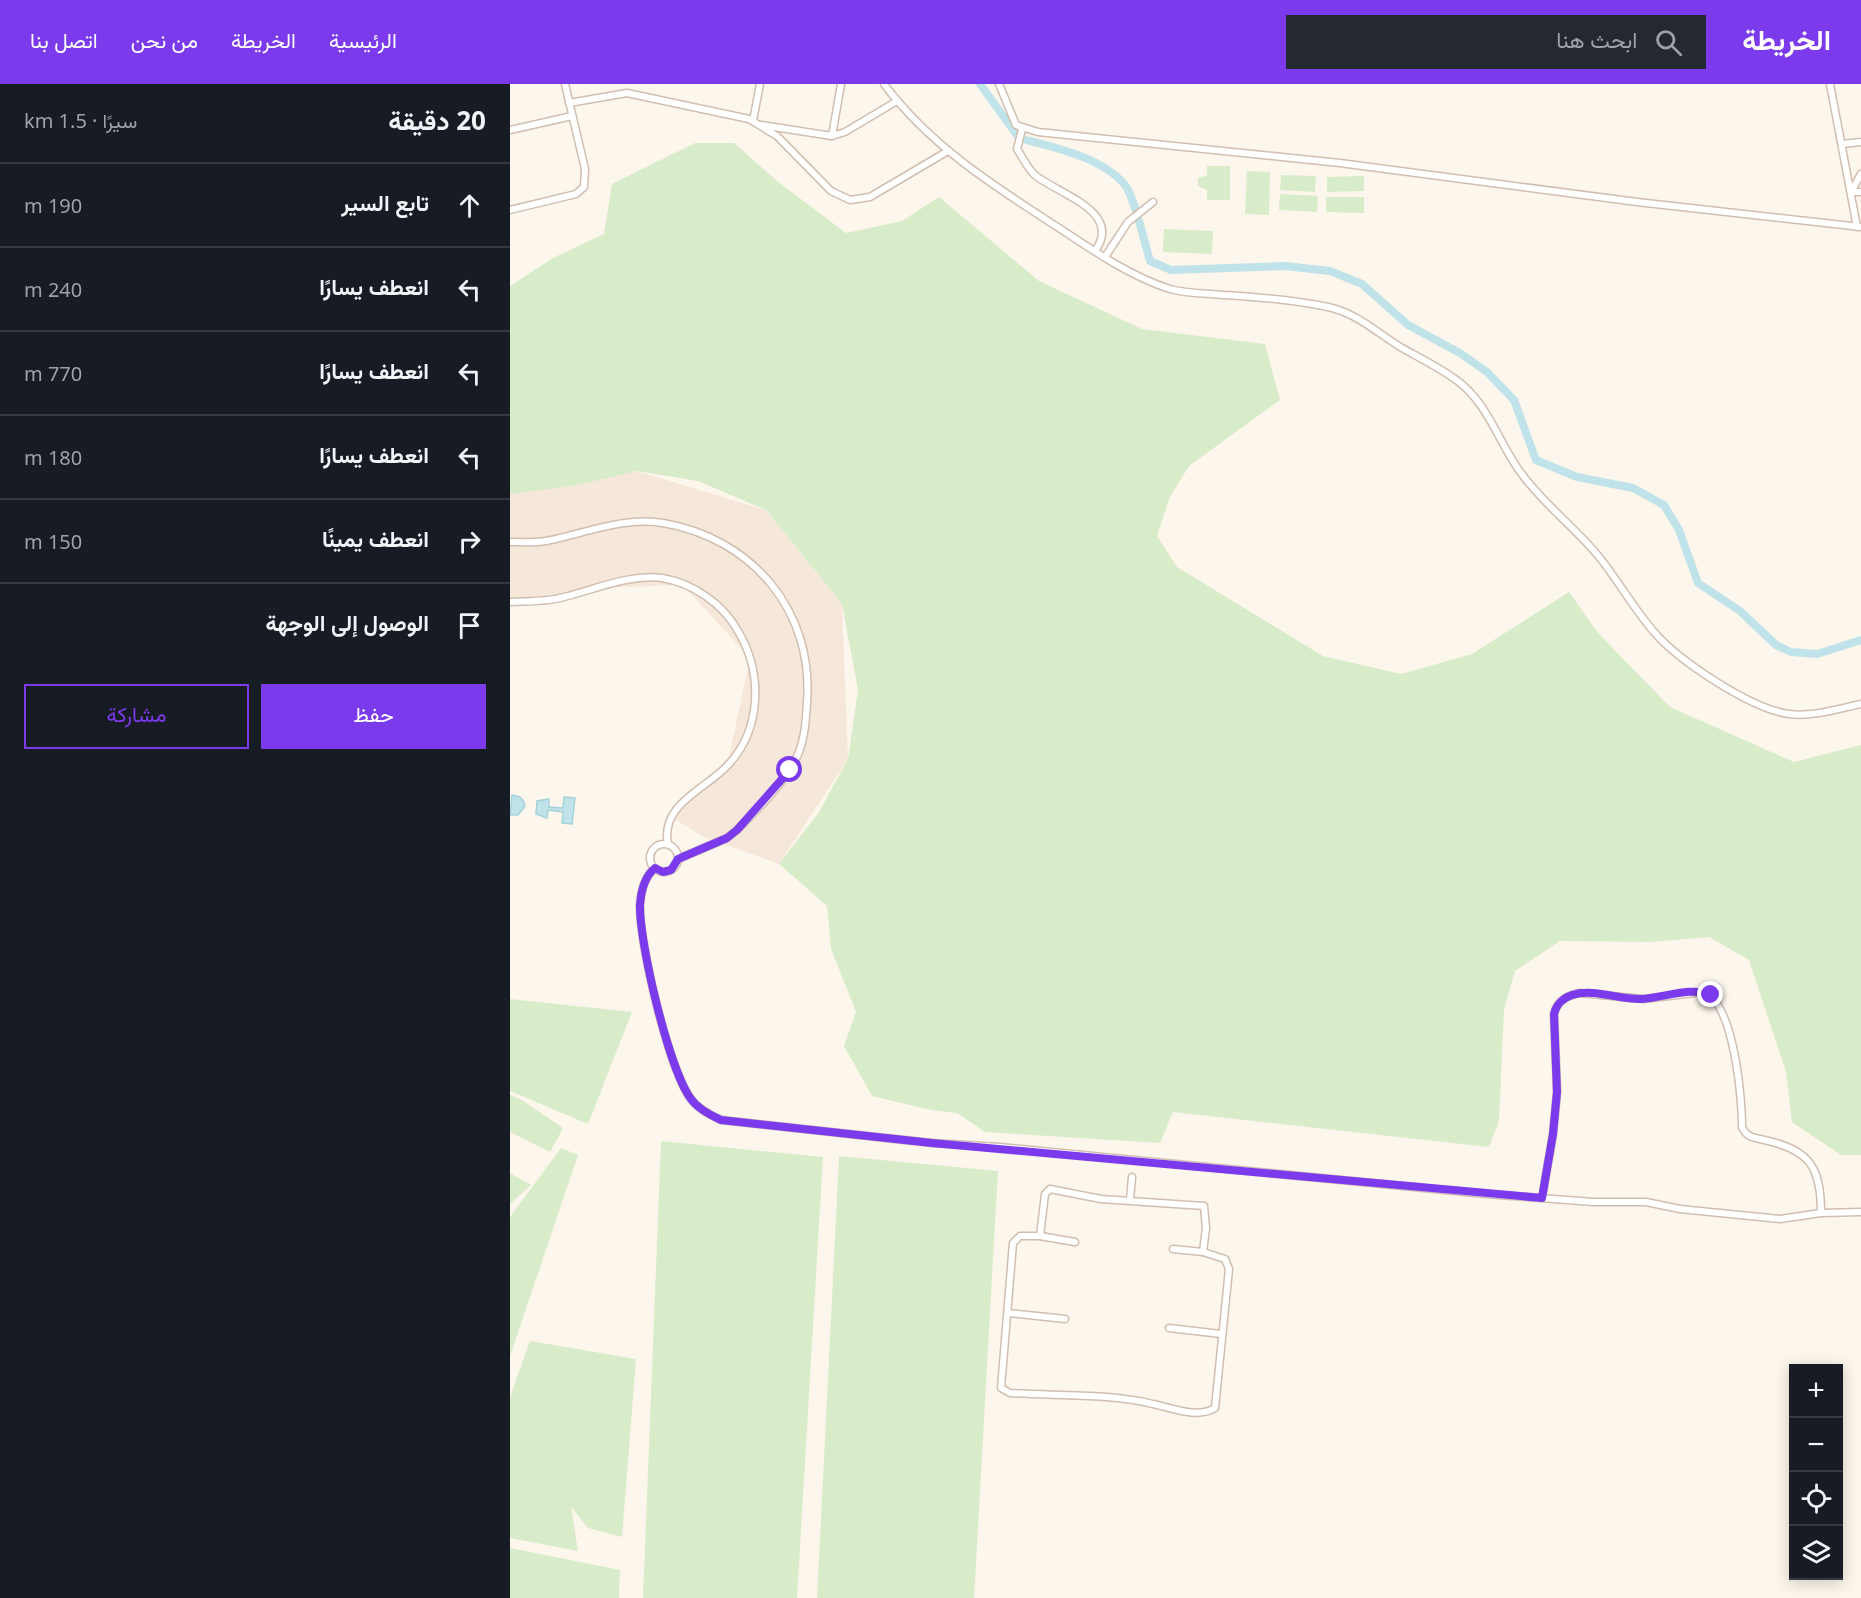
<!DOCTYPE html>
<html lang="ar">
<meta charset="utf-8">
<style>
body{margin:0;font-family:"Noto Sans",Vazirmatn,sans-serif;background:#242831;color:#f1f3f6;direction:rtl}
.controls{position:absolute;right:18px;bottom:18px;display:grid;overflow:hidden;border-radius:0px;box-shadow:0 3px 15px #0003}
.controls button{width:54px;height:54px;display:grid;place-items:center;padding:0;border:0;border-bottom:2px solid #363941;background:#171b24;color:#f1f3f6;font:30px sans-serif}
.stop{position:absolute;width:18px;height:18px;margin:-14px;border:4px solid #7c3aed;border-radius:50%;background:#fff}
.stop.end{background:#7c3aed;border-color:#fff;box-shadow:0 2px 6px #0008}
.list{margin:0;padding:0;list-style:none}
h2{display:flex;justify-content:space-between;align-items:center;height:78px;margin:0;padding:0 24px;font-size:26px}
h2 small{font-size:20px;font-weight:400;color:#9ea1a6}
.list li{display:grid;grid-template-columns:39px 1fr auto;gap:18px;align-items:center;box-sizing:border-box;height:84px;padding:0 24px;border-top:2px solid #363941}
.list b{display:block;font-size:22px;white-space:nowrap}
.list em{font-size:20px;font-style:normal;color:#9ea1a6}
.actions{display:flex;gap:12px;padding:18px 24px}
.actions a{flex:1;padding:14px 0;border:2px solid #7c3aed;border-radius:0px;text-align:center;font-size:21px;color:#7c3aed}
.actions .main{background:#7c3aed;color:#fff}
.icon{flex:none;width:33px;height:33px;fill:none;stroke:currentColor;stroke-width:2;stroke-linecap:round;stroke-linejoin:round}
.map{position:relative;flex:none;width:1351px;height:1514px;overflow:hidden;direction:ltr}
header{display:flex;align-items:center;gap:36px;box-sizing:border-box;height:84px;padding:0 30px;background:#7c3aed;color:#fff}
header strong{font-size:28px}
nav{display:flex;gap:33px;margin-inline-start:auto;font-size:21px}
.search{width:420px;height:54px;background:#242831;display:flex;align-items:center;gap:15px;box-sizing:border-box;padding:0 21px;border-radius:0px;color:#9ea1a6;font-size:22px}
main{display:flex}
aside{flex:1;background:#171b24}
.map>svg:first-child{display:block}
.residential{fill:#f5e8da}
.green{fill:#d8ecc9}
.water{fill:#bfe3e8;stroke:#a5d3da;stroke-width:1.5}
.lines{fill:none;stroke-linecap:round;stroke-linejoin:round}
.canal{stroke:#bfe3e8;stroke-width:8}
.minor-casing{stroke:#d1beb0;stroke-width:9}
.minor{stroke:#fff;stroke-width:6}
.route{stroke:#7c3aed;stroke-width:8}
</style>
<header>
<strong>الخريطة</strong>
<div class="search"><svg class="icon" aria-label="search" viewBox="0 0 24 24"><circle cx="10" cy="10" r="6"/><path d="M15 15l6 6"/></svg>ابحث هنا</div>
<nav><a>الرئيسية</a><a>الخريطة</a><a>من نحن</a><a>اتصل بنا</a></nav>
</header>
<main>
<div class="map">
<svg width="1351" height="1514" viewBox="0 0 1351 1514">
<rect width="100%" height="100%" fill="#fdf6ec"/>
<polygon class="residential" points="127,387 256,426 332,520 338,675 269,780 194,753 161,733 217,682 240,574 173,501 85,504 0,516 0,409"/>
<g class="green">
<polygon points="185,59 224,59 267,97 336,149 392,137 429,113 529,197 632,245 755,260 770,316 679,382 660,413 647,452 667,483 813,572 891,590 962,570 1059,508 1088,549 1160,623 1284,678 1351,661 1351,1071 1331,1071 1282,1038 1276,988 1239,876 1199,853 1139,858 1050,857 1005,887 994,925 989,1037 979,1063 663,1028 650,1059 475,1048 447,1029 421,1026 362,1012 334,962 346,928 321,865 317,822 269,780 309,728 338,675 348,606 332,520 256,426 188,397 127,387 63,402 0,410 0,202 43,174 94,150 102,100"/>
<polygon points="697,82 720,82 720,116 697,116 697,106 688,102 688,94 697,91"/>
<polygon points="737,87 760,88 759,131 735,130"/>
<polygon points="771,91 806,92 805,108 770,106"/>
<polygon points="854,92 854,107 817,108 817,93"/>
<polygon points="770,110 808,112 807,128 769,126"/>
<polygon points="816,113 854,113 854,129 816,128"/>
<polygon points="654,145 703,147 702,170 653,168"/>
<polygon points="0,915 122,928 78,1040 0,1007"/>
<polygon points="0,1011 12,1016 53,1044 40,1068 0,1048"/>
<polygon points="151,1057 313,1073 287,1514 133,1514"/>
<polygon points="51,1064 68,1071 0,1272 0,1133"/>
<polygon points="329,1072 488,1087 464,1514 307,1514"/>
<polygon points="0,1089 21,1101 0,1120"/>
<polygon points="20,1257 126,1275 112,1453 78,1444 61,1423 68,1467 0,1454 0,1313"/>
<polygon points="0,1464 110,1486 109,1514 0,1514"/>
</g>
<g class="water">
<path d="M 2,711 C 10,712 13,714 15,722 L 8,731 L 0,731 Z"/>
<polygon points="54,713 65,714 62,740 52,739 53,728 38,726 37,734 26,730 27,717 39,715 39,723 53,724"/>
</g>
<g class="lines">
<path class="canal" d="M 470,0 L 509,54 C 543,63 592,73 615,101 C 624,112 635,160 640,177 L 661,186 L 775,182 L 820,187 L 852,200 L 898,241 L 950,269 L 977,288 L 1004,316 L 1026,376 L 1067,393 L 1123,404 L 1154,421 L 1169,446 L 1188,499 L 1230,527 L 1266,561 L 1281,568 L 1307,570 L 1351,556"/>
<defs>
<g id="minor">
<path d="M 374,0 C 421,63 487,104 552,146 C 585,168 622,193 660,205 C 678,210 696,209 714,211 C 749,213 784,216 818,223 C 847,229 867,249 892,264 C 910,274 928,283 945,295 C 978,318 988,358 1011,389 C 1034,421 1066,444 1090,474 C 1109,498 1124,525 1144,548 C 1169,577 1241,625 1279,630 C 1302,633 1328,625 1351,620"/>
<polyline points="489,0 506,41 528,48 830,79 1127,118 1351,143"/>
<polyline points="1320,0 1347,143"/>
<polyline points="59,19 117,9 239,35 267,52 321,107 340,116 360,113 438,67"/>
<polyline points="243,37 250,0"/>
<polyline points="251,41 322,52 335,48 387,17"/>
<path d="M 512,45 L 507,65 C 513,74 518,86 526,92 C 551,111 613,128 585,167"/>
<polyline points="0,46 62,32"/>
<polyline points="322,52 331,0"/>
<polyline points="1332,60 1351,58"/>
<polyline points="1351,90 1341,108 1351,108"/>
<polyline points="0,126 66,110 74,103 75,85 55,0"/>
<polyline points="595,173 618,138 643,118"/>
<path d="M 0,458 C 12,458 25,459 36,457 C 73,450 115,432 153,439 C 242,454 304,527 297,618 C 296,635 295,652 289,668 C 277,697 249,724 227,746 L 217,754 L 168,775"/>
<path d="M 0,518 C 18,517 37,518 54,513 C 86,505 119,490 152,494 C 183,499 213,520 228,547 C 253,589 252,646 217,682 C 194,706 150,721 158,760"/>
<circle cx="154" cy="774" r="14"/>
<path d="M 145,784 C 134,793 131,807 130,821 C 129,859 159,986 181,1015 C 188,1025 200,1031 211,1036 L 422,1059 L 490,1063 L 976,1110 L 1083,1118 L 1136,1118 L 1170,1125 L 1270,1135 L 1311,1129 L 1351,1128"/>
<path d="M 540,1105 L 591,1115 L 694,1122 L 696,1144 L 693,1168 L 715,1175 L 719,1185 L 705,1324 C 687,1335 662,1324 643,1320 C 598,1309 546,1312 500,1309 L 491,1304 L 503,1159 L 510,1152 L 530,1152 L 535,1110 Z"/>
<path d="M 1032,1114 L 1043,1050 L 1047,1008 L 1044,930 C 1047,917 1056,912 1069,909 L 1133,915 L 1193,908 C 1224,918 1232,1014 1232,1043 C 1236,1052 1241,1053 1250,1055 C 1298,1065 1311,1080 1311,1129"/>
<polyline points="620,1116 622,1093"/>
<polyline points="530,1152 565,1158"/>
<polyline points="663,1165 693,1168"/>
<polyline points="498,1229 555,1235"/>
<polyline points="659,1244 711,1250"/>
</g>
</defs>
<use href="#minor" class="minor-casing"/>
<use href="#minor" class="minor"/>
</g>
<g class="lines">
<path class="route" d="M 280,686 L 227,746 L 217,754 L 168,775 L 161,786 L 153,788 L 145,784 C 134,793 131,807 130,821 C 129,858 159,986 181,1015 C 188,1025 200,1031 211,1036 L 422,1059 L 1032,1114 L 1043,1050 L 1047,1008 L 1044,930 C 1046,921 1053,914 1062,911 C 1084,904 1109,916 1132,915 C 1152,914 1182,902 1201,911"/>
</g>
</svg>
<div class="controls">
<button>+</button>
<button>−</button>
<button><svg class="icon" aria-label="locate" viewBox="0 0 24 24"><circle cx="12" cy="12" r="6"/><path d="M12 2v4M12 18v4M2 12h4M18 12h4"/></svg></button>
<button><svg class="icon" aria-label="layers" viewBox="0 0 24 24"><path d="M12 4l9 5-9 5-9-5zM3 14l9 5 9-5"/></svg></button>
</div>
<div class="stop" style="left:280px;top:686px"></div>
<div class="stop end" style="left:1201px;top:911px"></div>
</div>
<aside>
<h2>20 دقيقة<small>سيرًا · 1.5 km</small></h2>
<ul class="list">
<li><svg class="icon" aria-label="ahead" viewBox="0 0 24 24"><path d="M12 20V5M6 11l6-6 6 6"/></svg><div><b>تابع السير</b></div><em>190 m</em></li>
<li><svg class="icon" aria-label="left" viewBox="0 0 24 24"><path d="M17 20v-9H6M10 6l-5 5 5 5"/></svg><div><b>انعطف يسارًا</b></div><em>240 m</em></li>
<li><svg class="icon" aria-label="left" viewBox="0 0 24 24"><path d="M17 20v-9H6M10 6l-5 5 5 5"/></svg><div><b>انعطف يسارًا</b></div><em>770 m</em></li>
<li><svg class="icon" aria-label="left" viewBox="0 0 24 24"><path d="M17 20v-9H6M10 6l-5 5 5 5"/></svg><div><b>انعطف يسارًا</b></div><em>180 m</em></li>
<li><svg class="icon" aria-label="right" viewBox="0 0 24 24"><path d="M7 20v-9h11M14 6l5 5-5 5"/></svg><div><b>انعطف يمينًا</b></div><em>150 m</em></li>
<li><svg class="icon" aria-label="arrive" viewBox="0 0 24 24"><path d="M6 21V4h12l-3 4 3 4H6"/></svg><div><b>الوصول إلى الوجهة</b></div></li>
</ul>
<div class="actions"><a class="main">حفظ</a><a>مشاركة</a></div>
</aside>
</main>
